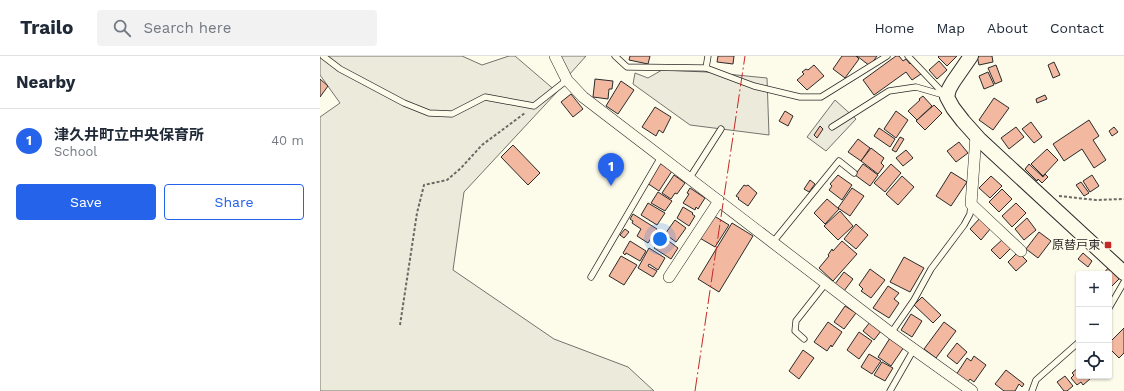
<!DOCTYPE html>
<meta charset="utf-8">
<style>
body{margin:0;font-family:"Work Sans","Noto Sans JP",sans-serif;background:#f2f2f3;color:#1f2937}
.controls{position:absolute;right:12px;bottom:12px;display:grid;overflow:hidden;border-radius:4px;box-shadow:0 1px 3px #0004}
.controls button{width:36px;height:36px;display:grid;place-items:center;padding:0;border:0;border-bottom:1px solid #e0e1e3;background:#fff;color:#1f2937;font:20px sans-serif}
.you{position:absolute;left:340px;top:183px;width:14px;height:14px;margin:-10px;border:3px solid #fff;border-radius:50%;background:#1a73e8;box-shadow:0 0 0 6px #1a73e833}
.badge{display:grid;place-items:center;width:26px;height:26px;border-radius:50%;background:#2563eb;color:#fff;font-size:13px;font-weight:700}
.pin{position:absolute;translate:-50% -33px;filter:drop-shadow(0 1px 2px #0008)}
.pin::after{content:'';position:absolute;top:21px;width:14px;height:12px;background:inherit;clip-path:polygon(0 0,100% 0,50% 100%)}
.list{margin:0;padding:0;list-style:none}
h2{display:flex;justify-content:space-between;align-items:center;height:52px;margin:0;padding:0 16px;font-size:17px}
h2 small{font-size:13px;font-weight:400;color:#747a83}
.list li{display:grid;grid-template-columns:26px 1fr auto;gap:12px;align-items:center;box-sizing:border-box;height:64px;padding:0 16px;border-top:1px solid #e0e1e3}
.list b{display:block;font-size:15px;white-space:nowrap}
.list p{margin:0;font-size:13px;white-space:nowrap;color:#747a83}
.list em{font-size:13px;font-style:normal;color:#747a83}
.actions{display:flex;gap:8px;padding:12px 16px}
.actions a{flex:1;padding:9px 0;border:1px solid #2563eb;border-radius:4px;text-align:center;font-size:14px;color:#2563eb}
.actions .main{background:#2563eb;color:#fff}
.icon{flex:none;width:22px;height:22px;fill:none;stroke:currentColor;stroke-width:2;stroke-linecap:round;stroke-linejoin:round}
.map{position:relative;flex:none;width:804px;height:335px;overflow:hidden}
header{display:flex;align-items:center;gap:24px;box-sizing:border-box;height:56px;padding:0 20px;background:#fff;border-bottom:1px solid #e0e1e3}
header strong{font-size:19px}
nav{display:flex;gap:22px;margin-inline-start:auto;font-size:14px}
.search{width:280px;height:36px;background:#f2f2f3;display:flex;align-items:center;gap:10px;box-sizing:border-box;padding:0 14px;border-radius:4px;color:#747a83;font-size:15px}
main{display:flex}
aside{flex:1;background:#fff}
.map>svg:first-child{display:block}
.green{fill:#ecebdb;stroke:#74746e}
.parking{fill:#eceadb;stroke:#74746e}
.building{fill:#f2b8a0;stroke:#2b2b2b}
.lines{fill:none;stroke-linecap:round;stroke-linejoin:round}
.service-casing{stroke:#2b2b2b;stroke-width:7}
.minor-casing{stroke:#2b2b2b;stroke-width:12}
.tertiary-casing{stroke:#2b2b2b;stroke-width:16}
.path{stroke:#6a6964;stroke-width:2;stroke-dasharray:3 2;stroke-linecap:butt}
.service{stroke:#fdfbea;stroke-width:5.5}
.minor{stroke:#fdfbea;stroke-width:11}
.tertiary{stroke:#fdfbea;stroke-width:14}
.power{stroke:#c62828;stroke-width:1;stroke-dasharray:14 3 2 3;stroke-linecap:butt}
.poi-dot{fill:#c62828;stroke:#fdfbea;stroke-width:1.5}
.labels{text-anchor:middle;dominant-baseline:central;stroke-width:3;stroke-linejoin:round;paint-order:stroke}
.poi-label{font-size:12px;fill:#2b2b2b;stroke:#fdfbea;text-anchor:end}
</style>
<header>
<strong>Trailo</strong>
<div class="search"><svg class="icon" aria-label="search" viewBox="0 0 24 24"><circle cx="10" cy="10" r="6"/><path d="M15 15l6 6"/></svg>Search here</div>
<nav><a>Home</a><a>Map</a><a>About</a><a>Contact</a></nav>
</header>
<main>
<aside>
<h2>Nearby<small></small></h2>
<ul class="list">
<li><span class="badge">1</span><div><b>津久井町立中央保育所</b><p>School</p></div><em>40 m</em></li>
</ul>
<div class="actions"><a class="main">Save</a><a>Share</a></div>
</aside>
<div class="map">
<svg width="804" height="335" viewBox="0 0 804 335">
<rect width="100%" height="100%" fill="#fdfbea"/>
<g class="green">
<polygon points="0,0 142,0 162,9 189,0 195,0 237,36 144,136 133,214 234,283 308,311 334,335 0,335 0,61 20,47 0,19"/>
<polygon points="240,0 266,0 249,19"/>
<polygon points="342,14 386,16 447,22 449,79 370,69 313,28 315,17 328,22"/>
</g>
<polygon class="parking" points="515,44 536,63 506,95 487,81"/>
<g class="building">
<polygon points="310,0 330,0 328,8 309,4"/>
<polygon points="398,0 414,0 413,8 397,6"/>
<polygon points="522,0 536,0 539,3 525,22 513,13"/>
<polygon points="537,0 557,0 550,10"/>
<polygon points="576,0 579,0 583,5 586,3 590,8 592,6 601,18 592,24 586,16 554,39 543,24"/>
<polygon points="619,0 637,0 627,10 618,1"/>
<polygon points="657,0 672,0 673,6 659,9"/>
<polygon points="619,5 627,14 617,23 609,14"/>
<polygon points="734,6 740,19 733,22 728,9"/>
<polygon points="494,9 504,20 487,34 477,24 484,18 482,16 486,13 488,14"/>
<polygon points="676,9 682,25 675,28 668,12"/>
<polygon points="668,16 674,29 664,33 659,20"/>
<polygon points="0,23 8,30 0,41"/>
<polygon points="275,23 293,25 292,33 289,33 288,43 273,41"/>
<polygon points="301,25 314,34 298,58 286,50"/>
<polygon points="251,38 263,53 253,61 241,46"/>
<polygon points="725,39 727,43 717,47 716,43"/>
<polygon points="603,40 612,50 597,64 588,55 600,44 599,43"/>
<polygon points="674,42 689,52 673,74 659,64"/>
<polygon points="614,49 622,57 605,74 596,65"/>
<polygon points="335,51 351,61 343,77 339,74 336,80 322,71"/>
<polygon points="465,55 473,60 468,70 459,65"/>
<polygon points="576,55 588,64 576,82 564,73"/>
<polygon points="769,64 779,80 773,84 786,104 774,112 762,93 744,105 733,88"/>
<polygon points="711,66 722,81 714,87 702,73"/>
<polygon points="500,70 503,73 497,82 494,79"/>
<polygon points="696,71 704,81 689,93 681,82"/>
<polygon points="794,71 798,76 792,80 789,75"/>
<polygon points="559,72 575,83 570,91 554,80"/>
<polygon points="580,81 584,83 576,96 572,94"/>
<polygon points="538,83 550,92 541,105 528,96"/>
<polygon points="639,86 648,97 636,106 627,95"/>
<polygon points="193,89 220,117 208,129 181,101"/>
<polygon points="551,92 564,102 561,107 564,110 558,118 541,105"/>
<polygon points="727,93 738,104 723,120 711,108"/>
<polygon points="586,94 593,102 583,110 576,102"/>
<polygon points="340,107 352,115 339,135 327,127"/>
<polygon points="543,108 558,119 550,130 535,119"/>
<polygon points="571,108 581,117 565,136 554,127"/>
<polygon points="709,108 723,121 725,118 728,121 722,127 718,123 717,125 705,113"/>
<polygon points="631,116 647,126 631,150 616,140"/>
<polygon points="354,119 365,127 357,138 355,137 351,143 342,137"/>
<polygon points="518,119 532,129 522,144 509,134 512,130 510,128"/>
<polygon points="772,119 779,130 770,136 763,125"/>
<polygon points="582,120 594,131 578,149 566,138"/>
<polygon points="671,120 682,130 670,142 659,132"/>
<polygon points="490,124 495,128 489,136 484,133"/>
<polygon points="761,126 769,137 764,140 756,129"/>
<polygon points="424,129 426,130 428,129 437,137 428,150 418,143 419,142 416,140"/>
<polygon points="370,132 385,142 378,153 376,151 375,154 363,147 369,138 367,137"/>
<polygon points="532,132 544,140 530,160 518,152"/>
<polygon points="682,133 692,143 679,156 669,146"/>
<polygon points="338,136 352,145 345,155 331,147"/>
<polygon points="507,143 519,153 505,168 494,157"/>
<polygon points="328,147 345,157 337,169 321,159"/>
<polygon points="696,147 706,157 692,171 682,160"/>
<polygon points="363,151 373,157 372,158 375,160 369,170 357,162"/>
<polygon points="520,155 533,170 518,184 504,170"/>
<polygon points="313,158 337,173 328,187 317,180 321,173 312,167 313,165 310,163"/>
<polygon points="391,158 409,169 395,191 378,181"/>
<polygon points="660,162 671,172 661,184 650,173"/>
<polygon points="707,162 716,174 704,184 695,173"/>
<polygon points="355,164 366,172 356,186 345,178"/>
<polygon points="412,167 433,180 399,236 378,223"/>
<polygon points="536,168 548,179 536,193 524,183"/>
<polygon points="305,173 309,176 304,182 300,179"/>
<polygon points="719,176 731,185 718,202 706,193"/>
<polygon points="342,180 358,192 351,203 334,192"/>
<polygon points="683,183 691,192 680,203 671,194"/>
<polygon points="310,185 326,195 320,205 306,197 305,199 303,197"/>
<polygon points="522,185 537,198 513,225 499,212 509,200 508,199 512,193 513,195"/>
<polygon points="329,192 345,202 338,214 329,208 328,210 337,215 333,221 318,212"/>
<polygon points="698,196 707,205 696,215 688,206"/>
<polygon points="763,197 772,205 768,211 758,203"/>
<polygon points="301,200 317,209 304,229 289,220"/>
<polygon points="584,201 604,212 590,236 570,226"/>
<polygon points="789,211 800,222 789,233 789,218 783,218"/>
<polygon points="550,213 565,224 551,242 541,235 543,233 539,229"/>
<polygon points="524,216 533,223 524,235 515,228"/>
<polygon points="568,230 579,237 574,243 579,247 569,262 553,252"/>
<polygon points="602,241 621,259 613,267 594,249"/>
<polygon points="525,250 536,257 524,273 514,266"/>
<polygon points="591,258 602,265 592,281 581,274"/>
<polygon points="508,266 522,276 512,291 511,289 507,295 494,286"/>
<polygon points="550,266 561,275 554,284 543,275"/>
<polygon points="624,266 636,275 616,302 604,293"/>
<polygon points="804,272 804,297 799,302 789,292 789,287"/>
<polygon points="539,276 552,285 539,303 527,294"/>
<polygon points="570,282 584,291 571,310 558,301"/>
<polygon points="637,287 647,296 637,308 627,300"/>
<polygon points="483,294 494,302 479,323 469,315"/>
<polygon points="549,298 561,305 552,318 541,311"/>
<polygon points="654,300 666,309 654,326 650,323 647,327 636,319 647,302 651,305"/>
<polygon points="562,306 573,312 565,325 554,319"/>
<polygon points="759,311 759,320 768,320 770,323 763,329 761,326 757,329 751,322 754,319 752,317"/>
<polygon points="686,314 704,328 702,331 699,328 695,335 684,335 675,328"/>
<polygon points="745,320 753,330 747,335 744,335 737,326"/>
</g>
<g class="lines">
<defs>
<g id="service">
<polyline points="3,0 20,13 84,47 109,57 132,58 165,41 214,50 247,24"/>
<polyline points="295,0 307,11 386,12 434,30 480,41 501,41 567,0"/>
<polyline points="588,0 625,39"/>
<polyline points="386,12 388,0"/>
<polyline points="512,71 569,35 596,31 627,40"/>
<polyline points="369,123 401,73"/>
<polyline points="453,186 519,105 534,117"/>
<polyline points="271,221 341,101"/>
<polyline points="789,252 804,226"/>
<polyline points="571,277 594,244 611,213 644,169 650,158 651,148"/>
<polyline points="484,283 475,275 476,265 506,227"/>
<polyline points="570,335 594,293"/>
<polyline points="712,335 716,324 759,286"/>
</g>
<g id="minor">
<polyline points="235,0 247,24 263,41 571,277 652,335"/>
<polyline points="656,80 651,148 701,195"/>
<polyline points="349,221 399,145"/>
</g>
<polyline id="tertiary" points="651,0 633,26 629,33 627,41 633,52 643,65 660,84 804,217"/>
</defs>
<use href="#service" class="service-casing"/>
<use href="#minor" class="minor-casing"/>
<use href="#tertiary" class="tertiary-casing"/>
<g class="path">
<polyline points="739,140 776,144 804,143"/>
<polyline points="80,269 97,157 104,129 127,124 141,112 162,89 205,57"/>
</g>
<use href="#service" class="service"/>
<use href="#minor" class="minor"/>
<use href="#tertiary" class="tertiary"/>
<polyline class="power" points="375,335 425,0"/>
</g>
<rect class="poi-dot" x="784" y="185" width="8" height="8" rx="2"/>
<g class="labels">
<g class="poi-label">
<text x="780" y="189">原替戸東</text>
</g>
</g>
</svg>
<div class="controls">
<button>+</button>
<button>−</button>
<button><svg class="icon" aria-label="locate" viewBox="0 0 24 24"><circle cx="12" cy="12" r="6"/><path d="M12 2v4M12 18v4M2 12h4M18 12h4"/></svg></button>
</div>
<div class="you"></div>
<div class="pin badge" style="left:291px;top:130px">1</div>
</div>
</main>
